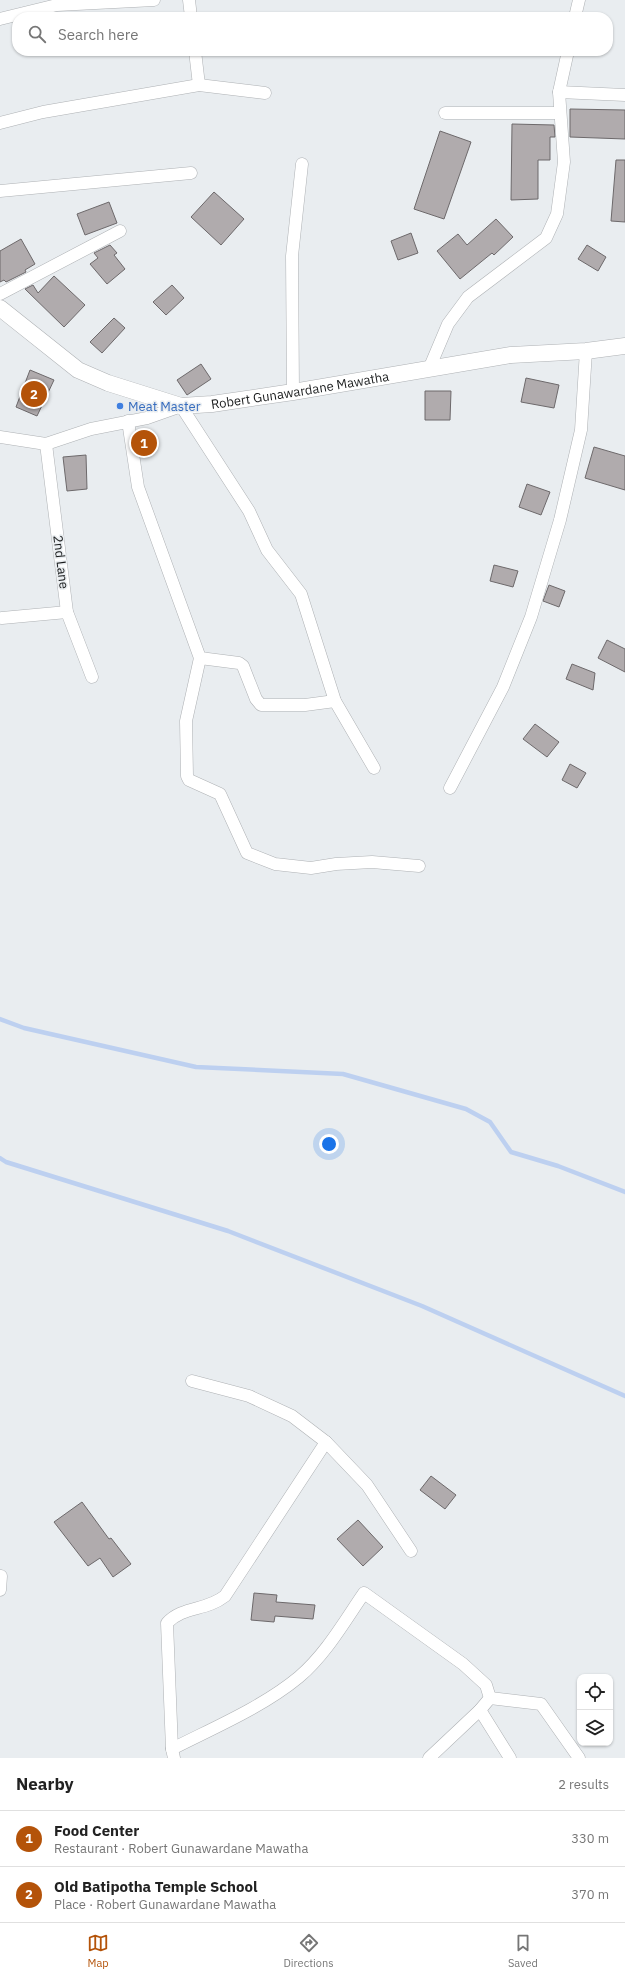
<!DOCTYPE html>
<meta charset="utf-8">
<style>
body{margin:0;font-family:"IBM Plex Sans",sans-serif;background:#f6f6f6;color:#222}
.controls{position:absolute;right:12px;bottom:12px;display:grid;overflow:hidden;border-radius:8px;box-shadow:0 1px 3px #0004}
.controls button{width:36px;height:36px;display:grid;place-items:center;padding:0;border:0;border-bottom:1px solid #e0e0e0;background:#fff;color:#222;font:20px sans-serif}
.you{position:absolute;left:329px;top:1144px;width:14px;height:14px;margin:-10px;border:3px solid #fff;border-radius:50%;background:#1a73e8;box-shadow:0 0 0 6px #1a73e833}
.badge{display:grid;place-items:center;width:26px;height:26px;border-radius:50%;background:#b45309;color:#fff;font-size:13px;font-weight:700}
.pin{position:absolute;translate:-50% -50%;border:2px solid #fff;box-shadow:0 1px 4px #0006}
.list{margin:0;padding:0;list-style:none}
h2{display:flex;justify-content:space-between;align-items:center;height:52px;margin:0;padding:0 16px;font-size:17px}
h2 small{font-size:13px;font-weight:400;color:#767676}
.list li{display:grid;grid-template-columns:26px 1fr auto;gap:12px;align-items:center;box-sizing:border-box;height:56px;padding:0 16px;border-top:1px solid #e0e0e0}
.list b{display:block;font-size:15px;white-space:nowrap}
.list p{margin:0;font-size:13px;white-space:nowrap;color:#767676}
.list em{font-size:13px;font-style:normal;color:#767676}
.icon{flex:none;width:22px;height:22px;fill:none;stroke:currentColor;stroke-width:2;stroke-linecap:round;stroke-linejoin:round}
.map{position:relative;flex:none;width:625px;height:1758px;overflow:hidden}
.search{position:absolute;background:#fff;box-shadow:0 1px 3px #0004;left:12px;right:12px;top:12px;height:44px;display:flex;align-items:center;gap:10px;box-sizing:border-box;padding:0 14px;border-radius:16px;color:#767676;font-size:15px}
.sheet{height:164px;background:#fff}
nav{display:flex;justify-content:space-around;align-items:center;box-sizing:border-box;height:56px;border-top:1px solid #e0e0e0;background:#fff;font-size:11px;color:#767676}
nav a{display:grid;justify-items:center;gap:2px}
nav .on{color:#b45309}
.map>svg:first-child{display:block}
.lines{fill:none;stroke-linecap:round;stroke-linejoin:round}
.stream{stroke:#bdd0f0;stroke-width:4.5}
.building{fill:#b0abad;stroke:#6d696b}
.street-casing{stroke:#aeb1b4;stroke-width:13}
.secondary-casing{stroke:#aeb1b4;stroke-width:17}
.street{stroke:#fff;stroke-width:12}
.secondary{stroke:#fff;stroke-width:16}
.shop-dot{fill:#3f7fe0;stroke:#e9edf0;stroke-width:1.5}
.labels{text-anchor:middle;dominant-baseline:central;stroke-width:3;stroke-linejoin:round;paint-order:stroke}
.street-label{font-size:13px;fill:#191b1c;stroke:#e9edf0}
.shop-label{font-size:13px;fill:#366cbe;stroke:#e9edf0;text-anchor:start}
</style>
<div class="map">
<svg width="625" height="1758" viewBox="0 0 625 1758">
<rect width="100%" height="100%" fill="#e9edf0"/>
<g class="lines">
<g class="stream">
<polyline points="0,1019 24,1028 196,1067 343,1074 466,1109 490,1122 511,1152 558,1166 625,1192"/>
<polyline points="0,1158 6,1162 228,1231 422,1306 625,1396"/>
</g>
</g>
<g class="building">
<polygon points="570,109 625,110 625,139 570,137"/>
<polygon points="512,124 554,125 555,137 550,137 550,160 538,160 538,199 511,200"/>
<polygon points="440,131 471,142 444,219 414,209"/>
<polygon points="616,160 625,160 625,222 611,221"/>
<polygon points="214,192 244,219 221,245 191,217"/>
<polygon points="109,202 117,223 85,235 77,214"/>
<polygon points="496,219 513,237 494,255 492,253 460,279 437,251 458,234 467,245"/>
<polygon points="411,233 418,253 398,260 391,241"/>
<polygon points="21,239 35,264 25,270 26,272 6,282 4,280 0,282 0,251"/>
<polygon points="110,245 117,253 114,255 125,269 107,284 90,264 98,258 94,253"/>
<polygon points="587,245 606,257 598,271 578,259"/>
<polygon points="54,276 85,305 64,327 25,289 33,285 38,293"/>
<polygon points="172,285 184,298 166,315 153,302"/>
<polygon points="114,318 125,328 102,353 90,342"/>
<polygon points="201,364 211,379 187,395 177,380"/>
<polygon points="30,370 54,380 37,416 16,407"/>
<polygon points="526,378 559,385 554,408 521,402"/>
<polygon points="425,391 451,391 450,420 425,420"/>
<polygon points="594,447 625,456 625,490 585,478"/>
<polygon points="86,455 87,489 67,491 63,457"/>
<polygon points="527,484 550,492 541,515 519,507"/>
<polygon points="494,565 518,571 513,587 490,581"/>
<polygon points="549,585 565,591 559,607 543,601"/>
<polygon points="607,640 625,649 625,672 598,658"/>
<polygon points="572,664 595,673 593,690 566,679"/>
<polygon points="535,724 559,742 547,757 523,739"/>
<polygon points="570,764 586,773 577,788 562,780"/>
<polygon points="431,1476 456,1495 445,1509 420,1490"/>
<polygon points="82,1502 109,1539 111,1538 131,1564 113,1577 100,1558 88,1566 54,1522"/>
<polygon points="358,1520 383,1547 363,1566 337,1539"/>
<polygon points="254,1593 277,1595 276,1602 315,1605 313,1619 275,1616 274,1622 251,1620"/>
</g>
<g class="lines">
<defs>
<g id="street">
<polyline points="189,0 191,17"/>
<polyline points="575,17 579,0"/>
<polyline points="0,19 57,5 154,0"/>
<polyline points="195,51 199,85"/>
<polyline points="559,92 625,95"/>
<polyline points="445,113 559,113"/>
<polyline points="0,123 43,112 199,85 265,93"/>
<polyline points="0,191 191,173"/>
<polyline points="0,294 120,231"/>
<polyline points="429,369 448,324 468,297 546,238 557,214 564,162 559,92 568,51"/>
<polyline points="293,392 292,256 302,164"/>
<polyline points="128,421 138,487 200,658 239,663 243,666 256,699 261,705 305,705 335,701"/>
<polyline points="0,437 46,444 91,429 147,418 181,406 249,511 267,550 301,594 335,701 374,768"/>
<polyline points="46,444 67,612 92,677"/>
<polyline points="2,618 67,612"/>
<polyline points="200,658 186,721 187,776 189,780 220,794 247,853 275,864 311,868 336,864 372,862 419,866"/>
<polyline points="450,788 503,687 531,617 560,520 581,430 586,351"/>
<polyline points="192,1381 249,1396 292,1416 326,1442 367,1485 411,1551"/>
<polyline points="0,1590 1,1576"/>
<path d="M 172,1749 L 167,1623 C 183,1606 206,1611 225,1596 L 326,1442"/>
<path d="M 174,1758 L 172,1749 C 213,1728 263,1707 299,1677 C 326,1654 344,1622 364,1593 L 463,1664 L 486,1685 L 490,1698"/>
<polyline points="429,1758 480,1710"/>
<polyline points="510,1758 480,1710 490,1698 541,1704 579,1758"/>
</g>
<g id="secondary">
<path id="s1" d="M 0,308 L 78,370 L 108,383 L 181,406 L 212,404 L 293,392 L 511,355 L 586,351 L 625,346"/>
</g>
</defs>
<use href="#street" class="street-casing"/>
<use href="#secondary" class="secondary-casing"/>
<use href="#street" class="street"/>
<use href="#secondary" class="secondary"/>
</g>
<circle class="shop-dot" cx="120" cy="406" r="4"/>
<g class="labels">
<g class="street-label">
<text stroke="none"><textPath href="#s1" startOffset="329">Robert Gunawardane Mawatha</textPath></text>
<text transform="translate(61 562) rotate(83)">2nd Lane</text>
</g>
<g class="shop-label">
<text x="128" y="406">Meat Master</text>
</g>
</g>
</svg>
<div class="controls">
<button><svg class="icon" aria-label="locate" viewBox="0 0 24 24"><circle cx="12" cy="12" r="6"/><path d="M12 2v4M12 18v4M2 12h4M18 12h4"/></svg></button>
<button><svg class="icon" aria-label="layers" viewBox="0 0 24 24"><path d="M12 4l9 5-9 5-9-5zM3 14l9 5 9-5"/></svg></button>
</div>
<div class="you"></div>
<div class="pin badge" style="left:144px;top:443px">1</div>
<div class="pin badge" style="left:34px;top:394px">2</div>
<div class="search"><svg class="icon" aria-label="search" viewBox="0 0 24 24"><circle cx="10" cy="10" r="6"/><path d="M15 15l6 6"/></svg>Search here</div>
</div>
<section class="sheet">
<h2>Nearby<small>2 results</small></h2>
<ul class="list">
<li><span class="badge">1</span><div><b>Food Center</b><p>Restaurant · Robert Gunawardane Mawatha</p></div><em>330 m</em></li>
<li><span class="badge">2</span><div><b>Old Batipotha Temple School</b><p>Place · Robert Gunawardane Mawatha</p></div><em>370 m</em></li>
</ul>
</section>
<nav>
<a class="on"><svg class="icon" aria-label="map" viewBox="0 0 24 24"><path d="M3 6l6-2 6 2 6-2v14l-6 2-6-2-6 2zM9 4v14M15 6v14"/></svg>Map</a>
<a><svg class="icon" aria-label="directions" viewBox="0 0 24 24"><path d="M12 3l9 9-9 9-9-9zM9 14v-3h6M13 9l2 2-2 2"/></svg>Directions</a>
<a><svg class="icon" aria-label="saved" viewBox="0 0 24 24"><path d="M7 4h10v16l-5-4-5 4z"/></svg>Saved</a>
</nav>
